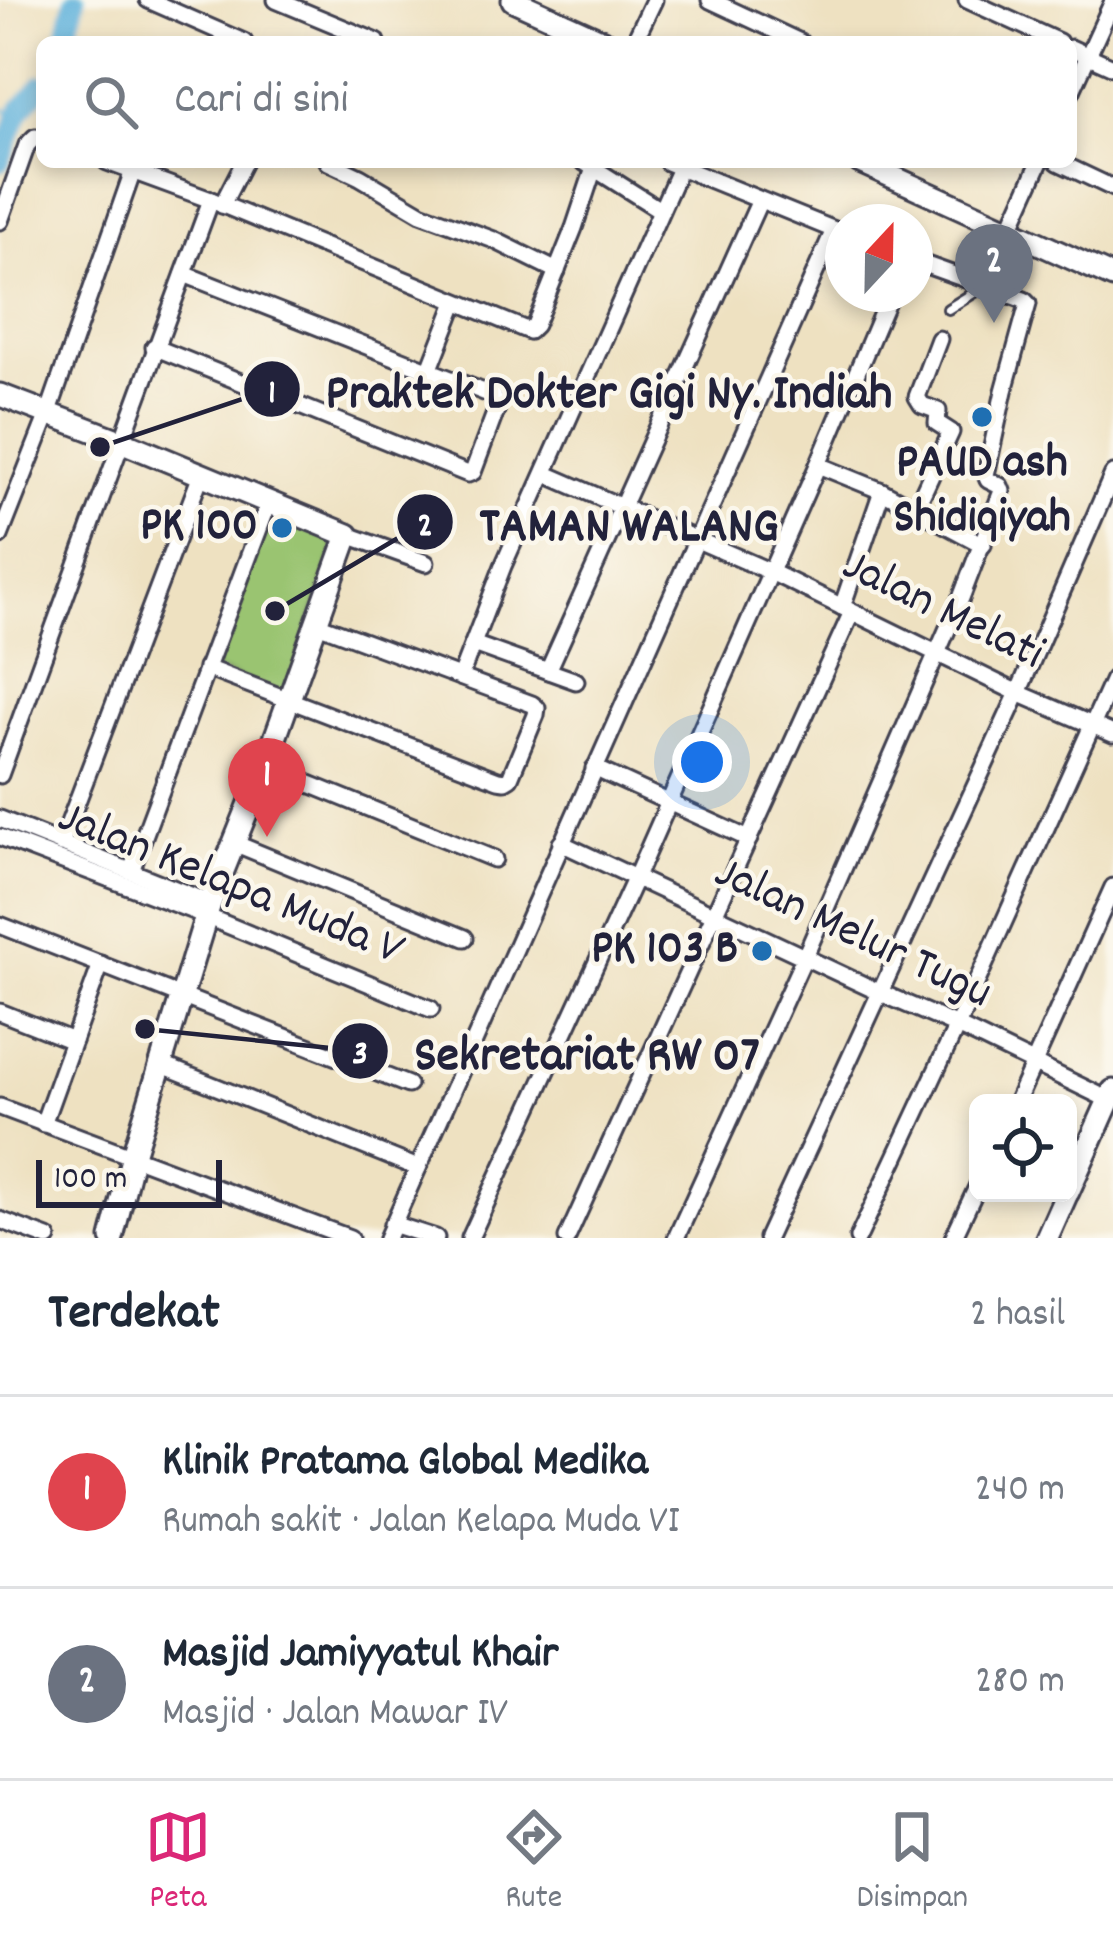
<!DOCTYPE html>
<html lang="id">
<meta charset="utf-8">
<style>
body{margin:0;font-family:Dekko,sans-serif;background:#f2f2f3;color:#1f2937}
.controls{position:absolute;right:36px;bottom:36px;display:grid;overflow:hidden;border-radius:18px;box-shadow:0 6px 18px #0003}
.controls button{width:108px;height:108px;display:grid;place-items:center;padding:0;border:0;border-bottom:3px solid #e0e1e3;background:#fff;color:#1f2937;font:60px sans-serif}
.compass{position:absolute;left:825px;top:204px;width:108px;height:108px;border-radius:50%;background:#fff;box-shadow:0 6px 18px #0003;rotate:22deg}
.scale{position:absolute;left:36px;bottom:30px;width:186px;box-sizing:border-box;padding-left:12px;border:6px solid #22223b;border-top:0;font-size:33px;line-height:42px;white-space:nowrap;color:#22223b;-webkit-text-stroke:9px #fbf7ec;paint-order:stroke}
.you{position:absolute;left:702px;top:762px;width:42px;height:42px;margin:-30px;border:9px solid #fff;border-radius:50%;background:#1a73e8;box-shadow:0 0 0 18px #1a73e833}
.badge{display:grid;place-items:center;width:78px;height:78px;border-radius:50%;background:#db2777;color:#fff;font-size:39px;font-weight:700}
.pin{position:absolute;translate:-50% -99px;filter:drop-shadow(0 3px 6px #0008)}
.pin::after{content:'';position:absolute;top:63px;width:42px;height:36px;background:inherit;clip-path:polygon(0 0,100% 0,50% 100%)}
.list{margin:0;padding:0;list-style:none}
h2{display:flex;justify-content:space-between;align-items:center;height:156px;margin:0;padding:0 48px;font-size:51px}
h2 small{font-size:39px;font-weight:400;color:#747a83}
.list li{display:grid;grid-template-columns:78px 1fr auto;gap:36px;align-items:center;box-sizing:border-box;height:192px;padding:0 48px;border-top:3px solid #e0e1e3}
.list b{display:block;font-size:45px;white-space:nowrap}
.list p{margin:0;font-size:39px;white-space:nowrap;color:#747a83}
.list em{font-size:39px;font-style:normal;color:#747a83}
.icon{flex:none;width:66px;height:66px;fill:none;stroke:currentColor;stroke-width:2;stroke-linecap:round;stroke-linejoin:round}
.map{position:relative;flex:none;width:1113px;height:1238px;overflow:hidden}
.search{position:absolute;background:#fff;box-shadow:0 6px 18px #0003;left:36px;right:36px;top:36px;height:132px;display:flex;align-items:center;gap:30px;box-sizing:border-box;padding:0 42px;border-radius:18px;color:#747a83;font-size:45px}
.sheet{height:540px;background:#fff}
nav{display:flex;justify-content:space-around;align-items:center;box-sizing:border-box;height:168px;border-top:3px solid #e0e1e3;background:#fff;font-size:33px;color:#747a83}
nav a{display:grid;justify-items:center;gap:6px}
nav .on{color:#db2777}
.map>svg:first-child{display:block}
.green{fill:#9ac471;stroke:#5e7356;stroke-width:3}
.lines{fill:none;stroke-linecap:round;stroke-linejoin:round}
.stream{stroke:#61b2dc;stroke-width:3}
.river{stroke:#61b2dc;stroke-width:21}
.lane-casing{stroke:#413f4f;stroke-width:14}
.street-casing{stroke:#413f4f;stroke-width:21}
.secondary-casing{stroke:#413f4f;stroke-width:27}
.lane{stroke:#fff;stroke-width:8}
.street{stroke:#fff;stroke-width:15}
.secondary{stroke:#fff;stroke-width:21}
.poi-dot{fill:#1f6fb2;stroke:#fbf7ec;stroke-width:4.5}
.labels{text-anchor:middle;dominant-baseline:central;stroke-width:9;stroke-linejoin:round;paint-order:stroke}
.poi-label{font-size:48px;font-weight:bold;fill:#22223b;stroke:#fbf7ec;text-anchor:end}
.street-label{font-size:48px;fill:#22223b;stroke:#fbf7ec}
.leader{fill:none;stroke:#22223b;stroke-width:4.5}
.callout-dot{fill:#22223b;stroke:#fbf7ec;stroke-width:4.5}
.mark-label{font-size:36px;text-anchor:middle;font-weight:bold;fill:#fff}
.callout-label{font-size:51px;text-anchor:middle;font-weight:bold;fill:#22223b;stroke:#fbf7ec;stroke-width:9;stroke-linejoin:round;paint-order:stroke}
</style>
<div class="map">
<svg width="1113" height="1238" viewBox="0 0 1113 1238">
<rect width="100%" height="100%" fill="#fbf7ec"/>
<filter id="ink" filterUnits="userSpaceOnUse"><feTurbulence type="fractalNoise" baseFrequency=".00833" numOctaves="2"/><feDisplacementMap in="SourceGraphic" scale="24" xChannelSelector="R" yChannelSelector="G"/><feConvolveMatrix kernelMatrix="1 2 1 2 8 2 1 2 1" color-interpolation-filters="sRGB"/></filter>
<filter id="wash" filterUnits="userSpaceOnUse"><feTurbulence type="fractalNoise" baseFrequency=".004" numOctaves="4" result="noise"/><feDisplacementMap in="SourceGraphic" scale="48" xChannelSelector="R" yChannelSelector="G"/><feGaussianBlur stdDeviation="2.7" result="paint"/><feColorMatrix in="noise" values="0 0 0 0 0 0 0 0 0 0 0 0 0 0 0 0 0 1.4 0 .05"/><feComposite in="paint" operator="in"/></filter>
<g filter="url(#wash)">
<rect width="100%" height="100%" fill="#eee1c1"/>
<polygon class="green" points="270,505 340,533 287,697 210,668"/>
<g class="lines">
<polyline class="stream" points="0,109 19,112"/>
<g class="river">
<polyline points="65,42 75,0"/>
<polyline points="0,161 19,112 42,85"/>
</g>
</g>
</g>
<g filter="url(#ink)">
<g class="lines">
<defs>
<polyline id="lane" points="948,309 983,287"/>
<g id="street">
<polyline points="148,0 244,42"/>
<polyline points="276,0 377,42"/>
<polyline points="710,0 800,42"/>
<polyline points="967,0 1059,42"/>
<polyline points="634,42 654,0"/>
<polyline points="1071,48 1113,67"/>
<polyline points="1071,93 1113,1"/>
<polyline points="107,162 211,200 529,331 535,325 574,228 596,162"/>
<polyline points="328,162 360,177 421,213 494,240 557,271"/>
<polyline points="584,162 660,210"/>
<polyline points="667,162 842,233"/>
<polyline points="1058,162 1113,188"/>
<polyline points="222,205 244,162"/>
<polyline points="0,221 27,145 35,137 42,138"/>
<polyline points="984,286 1040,162"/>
<polyline points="154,347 468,474 473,472 497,408 494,396 184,274"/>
<polyline points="429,371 456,302"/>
<polyline points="818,465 882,491 842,607"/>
<polyline points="546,474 771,572 1018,693 1113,734"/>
<polyline points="882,491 983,545"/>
<polyline points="915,510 951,432 937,423 938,411 922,405 917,397 939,339"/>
<polyline points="348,535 426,563"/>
<polyline points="0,536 48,414 133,171"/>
<polyline points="473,644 576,681"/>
<polyline points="206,668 498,780 505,781 510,778 536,715 537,708 532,704 317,624"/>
<polyline points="548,671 760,200"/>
<polyline points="460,677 503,566 680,168"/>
<polyline points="265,766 494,859"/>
<polyline points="594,768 749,839"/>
<path d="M 0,775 C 71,584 139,391 211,200"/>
<polyline points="0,819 210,903"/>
<polyline points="0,837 196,912 431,1009"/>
<polyline points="234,843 465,938"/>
<polyline points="561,843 881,993 957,1026 1109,1100"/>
<polyline points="61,844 201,475"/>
<polyline points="131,871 269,502"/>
<polyline points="0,925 408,1085"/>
<polyline points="0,1012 73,1041 43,1124"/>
<polyline points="73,1041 101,964"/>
<polyline points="160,1064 418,1168"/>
<polyline points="1016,1103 1113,887"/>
<polyline points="0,1107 350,1238"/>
<polyline points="0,1220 48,1238"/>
<polyline points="392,1224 436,1238"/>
<polyline points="387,1238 834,230"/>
<polyline points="470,1238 636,877 818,465 890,294"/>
<polyline points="567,1238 851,614"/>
<polyline points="676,1238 810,945 961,598 1002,491 1000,486 988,480 986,475 1004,391 1028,304 1024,300 915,261"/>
<polyline points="767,1238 1018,693 1113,474"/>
<polyline points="858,1238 957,1026 1113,679"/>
<polyline points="953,1238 978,1185"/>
</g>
<g id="secondary">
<polyline points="513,0 605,42"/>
<polyline points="860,162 1113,277"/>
<polyline points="0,395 123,442 348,535 265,766 210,903 133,1155 112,1238"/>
<polyline points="1068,1192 1113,1091"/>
<polyline points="1047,1238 1067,1193"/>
</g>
</defs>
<use href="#lane" class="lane-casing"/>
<use href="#street" class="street-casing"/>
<use href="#secondary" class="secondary-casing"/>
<use href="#lane" class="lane"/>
<use href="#street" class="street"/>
<use href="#secondary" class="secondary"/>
</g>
</g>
<g class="poi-dot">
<circle cx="982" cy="417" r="12"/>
<circle cx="282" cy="528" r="12"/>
<circle cx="762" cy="951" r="12"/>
</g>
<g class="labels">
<g class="poi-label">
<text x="982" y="465" text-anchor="middle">PAUD ash<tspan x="982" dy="55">Shidiqiyah</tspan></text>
<text x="258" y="528">PK 100</text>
<text x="738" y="951">PK 103 B</text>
</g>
<g class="street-label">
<text transform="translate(942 612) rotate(26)">Jalan Melati</text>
<text transform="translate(230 886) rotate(22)">Jalan Kelapa Muda V</text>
<text transform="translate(852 935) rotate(25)">Jalan Melur Tugu</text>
</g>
</g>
<path class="leader" d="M100 447L272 389M275 611L425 522M145 1029L360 1051"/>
<g class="callout-dot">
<circle cx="100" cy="447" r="12"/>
<circle cx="275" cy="611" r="12"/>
<circle cx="145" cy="1029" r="12"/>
<circle cx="272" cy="389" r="30"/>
<circle cx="425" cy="522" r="30"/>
<circle cx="360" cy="1051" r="30"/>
</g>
<g class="mark-label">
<text x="272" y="402">1</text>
<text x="425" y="535">2</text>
<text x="360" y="1063">3</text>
</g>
<g class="callout-label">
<text x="609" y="407">Praktek Dokter Gigi Ny. Indiah</text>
<text x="629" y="540">TAMAN WALANG</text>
<text x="587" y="1069">Sekretariat RW 07</text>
</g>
</svg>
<div class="controls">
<button><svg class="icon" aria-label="locate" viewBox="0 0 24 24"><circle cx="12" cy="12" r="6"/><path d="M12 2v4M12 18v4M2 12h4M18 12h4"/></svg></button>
</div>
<svg class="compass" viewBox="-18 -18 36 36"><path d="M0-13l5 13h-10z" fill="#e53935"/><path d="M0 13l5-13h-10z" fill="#747a83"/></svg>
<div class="scale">100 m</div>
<div class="you"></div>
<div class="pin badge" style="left:267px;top:837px;background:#e0444e">1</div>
<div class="pin badge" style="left:994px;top:323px;background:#6b7280">2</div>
<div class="search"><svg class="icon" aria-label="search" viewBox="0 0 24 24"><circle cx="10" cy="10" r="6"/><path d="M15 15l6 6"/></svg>Cari di sini</div>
</div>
<section class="sheet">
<h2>Terdekat<small>2 hasil</small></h2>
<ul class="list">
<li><span class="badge" style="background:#e0444e">1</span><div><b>Klinik Pratama Global Medika</b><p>Rumah sakit · Jalan Kelapa Muda VI</p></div><em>240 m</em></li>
<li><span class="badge" style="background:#6b7280">2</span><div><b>Masjid Jamiyyatul Khair</b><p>Masjid · Jalan Mawar IV</p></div><em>280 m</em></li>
</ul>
</section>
<nav>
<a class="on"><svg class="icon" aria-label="map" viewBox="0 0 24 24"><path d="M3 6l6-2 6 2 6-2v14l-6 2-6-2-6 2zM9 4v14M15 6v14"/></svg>Peta</a>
<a><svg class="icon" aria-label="directions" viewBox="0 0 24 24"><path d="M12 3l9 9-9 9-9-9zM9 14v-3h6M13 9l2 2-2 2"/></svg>Rute</a>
<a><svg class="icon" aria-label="saved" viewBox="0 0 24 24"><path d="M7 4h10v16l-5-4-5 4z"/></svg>Disimpan</a>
</nav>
